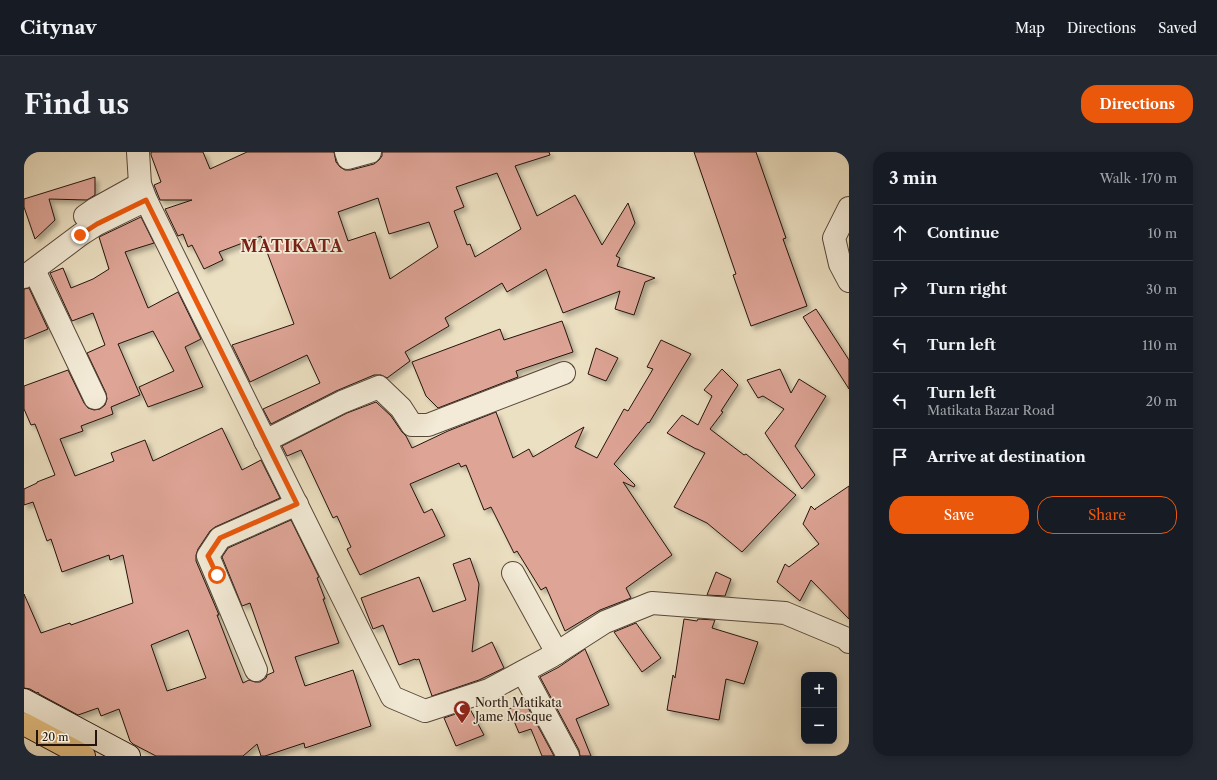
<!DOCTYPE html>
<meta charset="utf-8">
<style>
body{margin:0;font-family:"Libre Caslon Text",serif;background:#242831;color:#f1f3f6}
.controls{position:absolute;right:12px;bottom:12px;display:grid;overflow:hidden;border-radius:8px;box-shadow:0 2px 10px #0003}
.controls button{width:36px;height:36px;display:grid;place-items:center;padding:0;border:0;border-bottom:1px solid #363941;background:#171b24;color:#f1f3f6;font:20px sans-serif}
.scale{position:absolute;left:12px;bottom:10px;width:61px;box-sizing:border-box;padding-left:4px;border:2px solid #24140d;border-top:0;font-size:11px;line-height:14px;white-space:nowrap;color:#24140d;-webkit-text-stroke:3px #f3ebd7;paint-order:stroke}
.stop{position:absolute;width:12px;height:12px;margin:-9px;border:3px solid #ea580c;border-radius:50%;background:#fff}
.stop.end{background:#ea580c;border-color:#fff;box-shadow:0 1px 4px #0008}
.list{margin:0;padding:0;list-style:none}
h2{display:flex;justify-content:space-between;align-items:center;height:52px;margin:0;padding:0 16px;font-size:17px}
h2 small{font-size:13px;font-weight:400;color:#9ea1a6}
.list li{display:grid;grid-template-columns:26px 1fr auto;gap:12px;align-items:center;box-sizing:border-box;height:56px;padding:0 16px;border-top:1px solid #363941}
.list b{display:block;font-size:15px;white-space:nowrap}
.list p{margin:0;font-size:13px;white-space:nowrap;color:#9ea1a6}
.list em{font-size:13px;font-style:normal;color:#9ea1a6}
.actions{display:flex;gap:8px;padding:12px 16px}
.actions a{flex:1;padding:9px 0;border:1px solid #ea580c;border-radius:16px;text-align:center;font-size:14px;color:#ea580c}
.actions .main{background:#ea580c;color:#fff}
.icon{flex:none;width:22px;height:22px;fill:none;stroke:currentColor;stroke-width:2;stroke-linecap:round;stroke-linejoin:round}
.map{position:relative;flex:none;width:825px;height:604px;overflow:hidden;border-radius:16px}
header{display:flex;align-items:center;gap:24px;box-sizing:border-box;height:56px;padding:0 20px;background:#171b24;border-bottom:1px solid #363941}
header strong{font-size:19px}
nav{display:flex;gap:22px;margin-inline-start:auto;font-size:14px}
.intro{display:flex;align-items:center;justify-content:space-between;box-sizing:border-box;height:96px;padding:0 24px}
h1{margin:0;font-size:28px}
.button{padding:10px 18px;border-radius:16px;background:#ea580c;color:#fff;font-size:14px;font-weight:700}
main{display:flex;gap:24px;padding:0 24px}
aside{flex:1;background:#171b24;border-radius:16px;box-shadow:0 2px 10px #0003}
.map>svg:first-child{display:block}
.building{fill:#dea496;stroke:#24140d;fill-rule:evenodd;filter:url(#shadow)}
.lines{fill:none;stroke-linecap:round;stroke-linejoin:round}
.street-casing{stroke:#56473a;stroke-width:24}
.secondary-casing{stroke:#24140d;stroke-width:24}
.primary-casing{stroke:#24140d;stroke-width:24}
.street{stroke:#f3ebd7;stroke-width:22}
.secondary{stroke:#f3ebd7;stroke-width:22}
.primary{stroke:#e6c081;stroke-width:22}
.route{stroke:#ea580c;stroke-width:5}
.labels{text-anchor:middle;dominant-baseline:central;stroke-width:3.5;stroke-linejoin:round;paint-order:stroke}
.poi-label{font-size:12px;fill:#24140d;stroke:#f3ebd7;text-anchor:start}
.district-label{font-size:16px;font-weight:bold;letter-spacing:1px;fill:#7a1f14;stroke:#f3ebd7}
</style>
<header>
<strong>Citynav</strong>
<nav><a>Map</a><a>Directions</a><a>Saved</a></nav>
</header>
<div class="intro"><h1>Find us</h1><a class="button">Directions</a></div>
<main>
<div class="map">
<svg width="825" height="604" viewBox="0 0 825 604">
<defs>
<filter id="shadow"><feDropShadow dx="3.5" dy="3.5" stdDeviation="2" flood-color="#0004"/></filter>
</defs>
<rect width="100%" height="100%" fill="#ece0c2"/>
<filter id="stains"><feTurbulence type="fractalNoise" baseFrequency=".005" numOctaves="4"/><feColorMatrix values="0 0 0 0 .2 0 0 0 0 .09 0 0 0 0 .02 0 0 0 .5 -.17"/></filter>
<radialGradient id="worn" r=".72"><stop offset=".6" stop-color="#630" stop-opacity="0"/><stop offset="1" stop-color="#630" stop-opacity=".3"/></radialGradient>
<g class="building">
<path d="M 127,0 L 179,0 L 186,17 L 223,0 L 310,0 L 312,10 L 316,15 L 321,18 L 327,18 L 350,12 L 355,8 L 358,4 L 358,0 L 525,0 L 526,3 L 491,14 L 513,64 L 551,43 L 578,93 L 604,51 L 611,71 L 592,104 L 596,106 L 593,114 L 631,126 L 621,130 L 610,163 L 591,157 L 596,139 L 539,161 L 522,117 L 483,140 L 478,131 L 421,166 L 425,174 L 381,200 L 386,209 L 363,226 L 357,223 L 350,223 L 312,239 L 247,272 L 239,257 L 296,231 L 283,203 L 226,230 L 208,193 L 270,172 L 237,84 L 195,100 L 199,108 L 180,117 L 168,93 L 164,95 L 159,82 L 154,84 L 141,57 L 168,48 L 136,48 L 130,33 L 137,30 L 127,3 ZM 473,21 L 497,77 L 451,105 L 446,92 L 443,93 L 430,59 L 440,55 L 432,35 ZM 354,46 L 365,82 L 405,70 L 414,95 L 366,127 L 351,80 L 324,89 L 314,60 Z"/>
<polygon points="670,0 732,0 762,86 759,87 783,154 727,174 709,123 712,122"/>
<polygon points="71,25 71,43 63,48 25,47 31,68 11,87 0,55 0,47"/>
<path d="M 117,65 L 130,91 L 101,100 L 124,156 L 154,140 L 177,187 L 161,195 L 179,235 L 124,255 L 115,235 L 150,219 L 129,179 L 94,192 L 116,243 L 87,255 L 89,262 L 57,274 L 59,279 L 36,287 L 51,324 L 90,309 L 87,301 L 121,288 L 129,309 L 198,276 L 218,318 L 237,308 L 256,346 L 191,375 L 186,379 L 174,397 L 172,403 L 172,409 L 195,463 L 193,463 L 219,531 L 225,528 L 231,530 L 236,530 L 242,526 L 243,523 L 250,520 L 226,451 L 218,454 L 198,405 L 204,396 L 267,368 L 295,425 L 293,426 L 301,447 L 299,447 L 315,491 L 271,505 L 281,534 L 329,518 L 347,574 L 281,596 L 280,591 L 241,604 L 237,604 L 233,592 L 219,604 L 132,604 L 109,592 L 106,589 L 95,557 L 77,564 L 74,556 L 54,563 L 15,542 L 14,540 L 13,541 L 6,537 L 0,536 L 0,442 L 17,481 L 46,471 L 47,473 L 109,451 L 99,403 L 86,408 L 85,403 L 38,420 L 27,387 L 23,389 L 9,350 L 0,353 L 0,337 L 13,331 L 13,330 L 31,323 L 11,272 L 7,273 L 0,257 L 0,234 L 44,218 L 60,251 L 64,256 L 70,258 L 76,257 L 81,253 L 83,247 L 82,241 L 63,201 L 81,193 L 69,161 L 48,169 L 26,121 L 39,116 L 47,136 L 69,127 L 85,117 L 75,85 ZM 164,478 L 182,526 L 143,539 L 127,493 Z"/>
<polygon points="5,136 24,177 0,187 0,137"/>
<polygon points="792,157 825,208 825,237 779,165"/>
<polygon points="538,169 549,200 492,219 494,225 414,256 402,244 388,210 476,177 480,188"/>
<polygon points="637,188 667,202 625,271 624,270 590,312 611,333 610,335 599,330 648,403 602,436 607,446 576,458 541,479 522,435 517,438 493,399 490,401 467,355 460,358 442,313 437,315 435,311 386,332 400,361 408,357 421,384 336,423 323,397 327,395 313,364 309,366 277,298 263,304 258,294 323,261 352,250 367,264 378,280 382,284 388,296 424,279 472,260 489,306 505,297 509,305 560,275 551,295 573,306 600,257 604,259 629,217 623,215"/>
<polygon points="572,196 594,206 582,229 564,222"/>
<polygon points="698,217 714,233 697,259 699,260 686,277 720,303 722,302 772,343 718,400 683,371 650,355 681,301 673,297 672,297 643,281 658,263 674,273 688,244 680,238"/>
<polygon points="756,217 767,241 775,227 802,244 771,294 791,323 778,337 741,281 760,257 739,244 734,246 723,228"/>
<polygon points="825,334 825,467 787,428 776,449 753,430 761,412 765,415 795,392 779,372 787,354 791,358 791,357"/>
<polygon points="446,406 455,432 448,500 468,490 480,516 455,528 408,544 395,507 392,508 391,507 375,513 359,473 349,477 337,446 395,425 409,460 442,448 429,412"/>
<polygon points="692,420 707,427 701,444 683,443"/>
<polygon points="660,467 673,469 674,467 691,468 688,476 734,490 720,532 702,527 695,568 643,558 649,523 651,526"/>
<polygon points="612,471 637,506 618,520 590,480"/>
<polygon points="561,497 585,553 552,567 567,604 556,604 555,598 516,525 535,515"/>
<polygon points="501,550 530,604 518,604 507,577 495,581 485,557"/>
<polygon points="446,557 460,583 432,594 420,566"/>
</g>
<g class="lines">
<defs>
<g id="street">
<polyline points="114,0 116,32 122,48 368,545 401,559 465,538 528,504 581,470 628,451 761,461 821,486 825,490"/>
<polyline points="322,0 324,6 346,0"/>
<polyline points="825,56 810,86 816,112 825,129"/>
<polyline points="61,64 71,57 116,32"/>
<polyline points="10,118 71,246"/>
<polyline points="0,125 56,83 73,72 122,48"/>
<polyline points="241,289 318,250 355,235 377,256 388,273 404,273 540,221"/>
<polyline points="489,421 533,501"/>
<polyline points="232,518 184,404 196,386 273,352"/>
<polyline points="499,520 544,604"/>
</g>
<polyline id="secondary" points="0,548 105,604"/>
<polyline id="primary" points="0,572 60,604"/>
</defs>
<use href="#street" class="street-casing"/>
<use href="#secondary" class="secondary-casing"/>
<use href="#primary" class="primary-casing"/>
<use href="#street" class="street"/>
<use href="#secondary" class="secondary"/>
<use href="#primary" class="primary"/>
</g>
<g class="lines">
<polyline class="route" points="56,83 73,72 122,48 273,352 196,386 184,404 193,423"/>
</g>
<defs>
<symbol id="mosque-pin" viewBox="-11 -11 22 30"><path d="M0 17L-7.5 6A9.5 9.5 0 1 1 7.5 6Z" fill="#8f2418" stroke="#f3ebd7"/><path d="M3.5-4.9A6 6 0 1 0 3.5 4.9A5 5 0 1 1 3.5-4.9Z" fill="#fff"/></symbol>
</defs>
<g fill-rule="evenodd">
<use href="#mosque-pin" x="428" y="547" width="20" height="27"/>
</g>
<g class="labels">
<g class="poi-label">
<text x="451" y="550">North Matikata<tspan x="451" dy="14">Jame Mosque</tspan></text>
</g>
<g class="district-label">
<text x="268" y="94">MATIKATA</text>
</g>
</g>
<rect width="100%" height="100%" filter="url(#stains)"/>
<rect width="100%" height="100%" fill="url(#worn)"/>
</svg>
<div class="controls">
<button>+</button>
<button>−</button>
</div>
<div class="scale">20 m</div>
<div class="stop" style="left:193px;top:423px"></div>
<div class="stop end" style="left:56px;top:83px"></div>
</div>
<aside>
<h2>3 min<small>Walk · 170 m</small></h2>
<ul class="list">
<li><svg class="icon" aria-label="ahead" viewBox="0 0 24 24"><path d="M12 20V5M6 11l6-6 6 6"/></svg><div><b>Continue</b></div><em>10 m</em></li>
<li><svg class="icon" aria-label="right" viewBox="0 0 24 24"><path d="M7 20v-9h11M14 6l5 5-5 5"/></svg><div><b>Turn right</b></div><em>30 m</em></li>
<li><svg class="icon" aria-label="left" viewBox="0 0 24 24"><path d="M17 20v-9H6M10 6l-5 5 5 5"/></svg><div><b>Turn left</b></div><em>110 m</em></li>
<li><svg class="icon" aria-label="left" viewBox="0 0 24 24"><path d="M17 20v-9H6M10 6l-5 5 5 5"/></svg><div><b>Turn left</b><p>Matikata Bazar Road</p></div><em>20 m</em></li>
<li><svg class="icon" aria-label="arrive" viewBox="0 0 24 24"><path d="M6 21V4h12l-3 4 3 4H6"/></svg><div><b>Arrive at destination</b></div></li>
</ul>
<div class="actions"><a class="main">Save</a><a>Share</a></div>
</aside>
</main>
